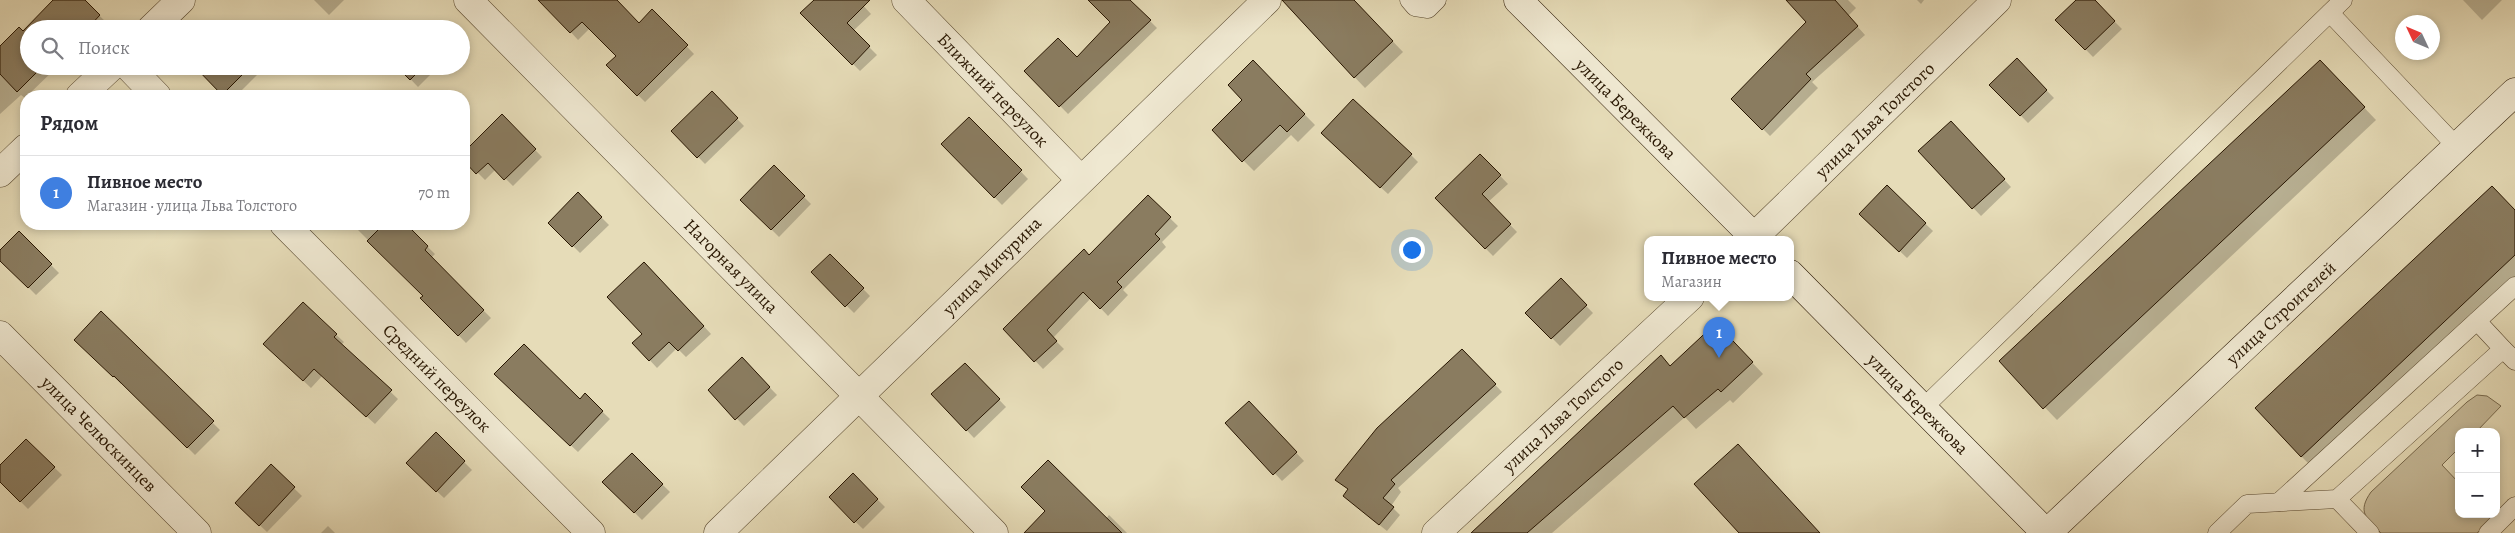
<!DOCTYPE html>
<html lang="ru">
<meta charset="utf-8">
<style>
body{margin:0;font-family:Alegreya,serif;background:#f2f2f3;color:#2b2b33}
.controls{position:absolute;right:15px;bottom:15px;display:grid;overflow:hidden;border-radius:10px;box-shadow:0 2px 8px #0003}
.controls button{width:45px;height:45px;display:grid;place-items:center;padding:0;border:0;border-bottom:1px solid #e1e1e2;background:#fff;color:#2b2b33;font:25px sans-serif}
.compass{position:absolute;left:2395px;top:15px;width:45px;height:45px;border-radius:50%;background:#fff;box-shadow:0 2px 8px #0003;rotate:314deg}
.you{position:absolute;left:1411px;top:249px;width:18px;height:18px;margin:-12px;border:4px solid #fff;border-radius:50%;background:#1a73e8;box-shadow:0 0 0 8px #1a73e833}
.badge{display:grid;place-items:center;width:32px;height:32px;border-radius:50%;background:#8f2418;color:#fff;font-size:16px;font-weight:700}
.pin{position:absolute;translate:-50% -41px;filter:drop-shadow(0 1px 2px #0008)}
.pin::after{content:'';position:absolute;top:26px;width:18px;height:15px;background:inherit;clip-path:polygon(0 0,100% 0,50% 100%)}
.popup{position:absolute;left:1644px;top:236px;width:150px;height:65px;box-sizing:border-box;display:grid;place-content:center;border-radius:10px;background:#fff;filter:drop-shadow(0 1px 4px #0005);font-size:16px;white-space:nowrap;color:#7c7c81}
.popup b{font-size:19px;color:#2b2b33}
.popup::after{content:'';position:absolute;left:50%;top:100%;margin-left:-10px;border:10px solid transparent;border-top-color:#fff}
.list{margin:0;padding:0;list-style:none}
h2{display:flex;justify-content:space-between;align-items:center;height:65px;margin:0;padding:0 20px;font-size:21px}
h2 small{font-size:16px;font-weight:400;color:#7c7c81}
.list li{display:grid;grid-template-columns:32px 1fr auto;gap:15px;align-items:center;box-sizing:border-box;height:75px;padding:0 20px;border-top:1px solid #e1e1e2}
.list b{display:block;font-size:19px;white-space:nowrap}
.list p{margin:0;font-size:16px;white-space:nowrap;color:#7c7c81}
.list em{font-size:16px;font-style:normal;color:#7c7c81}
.icon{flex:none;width:28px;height:28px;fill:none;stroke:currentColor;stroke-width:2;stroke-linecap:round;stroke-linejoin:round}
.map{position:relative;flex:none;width:2515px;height:533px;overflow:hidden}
.search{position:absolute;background:#fff;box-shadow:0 2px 8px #0003;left:20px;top:20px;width:450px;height:55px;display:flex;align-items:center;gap:12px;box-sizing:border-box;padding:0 18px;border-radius:28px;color:#7c7c81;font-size:19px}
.panel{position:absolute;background:#fff;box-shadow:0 2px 8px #0003;left:20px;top:90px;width:450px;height:140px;border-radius:20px}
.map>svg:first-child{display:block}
.green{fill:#c6ba99;stroke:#76684c}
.shadow{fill:#0003}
.building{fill:#8a7c60;stroke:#271500}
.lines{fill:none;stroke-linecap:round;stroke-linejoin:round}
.lane-casing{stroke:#57472e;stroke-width:19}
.street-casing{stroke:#57472e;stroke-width:29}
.secondary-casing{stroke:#271500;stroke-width:29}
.lane{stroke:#efe8d1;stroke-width:18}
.street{stroke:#efe8d1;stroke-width:28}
.secondary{stroke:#efe8d1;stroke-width:28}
.labels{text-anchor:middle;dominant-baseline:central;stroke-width:4;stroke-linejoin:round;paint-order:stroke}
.street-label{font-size:18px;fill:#271500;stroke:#efe8d1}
</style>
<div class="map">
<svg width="2515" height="533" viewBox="0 0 2515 533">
<rect width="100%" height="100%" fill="#e6dcb8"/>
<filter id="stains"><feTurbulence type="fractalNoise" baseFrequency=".004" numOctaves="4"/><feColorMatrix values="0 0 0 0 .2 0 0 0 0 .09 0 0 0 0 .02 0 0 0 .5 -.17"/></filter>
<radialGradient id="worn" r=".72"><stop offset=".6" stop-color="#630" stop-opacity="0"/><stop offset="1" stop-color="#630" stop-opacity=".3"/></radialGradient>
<path class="green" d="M 2477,395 L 2487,396 L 2501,406 L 2476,432 L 2459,432 L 2459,448 L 2442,465 L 2459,483 L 2459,514 L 2490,514 L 2492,517 L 2477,533 L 2381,533 C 2366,518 2357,512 2371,492 L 2467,402 Z"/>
<g class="shadow">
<polygon points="55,0 83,0 107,23 102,29 29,29 29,66 58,66 25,98 21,95 0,114 0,47 23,33"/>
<polygon points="314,0 344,0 329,15"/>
<polygon points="542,0 615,0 639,24 652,11 694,54 645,102 608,65 618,56 590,28 578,40"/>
<polygon points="815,0 858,0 871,14 853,31 877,55 860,71 802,13"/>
<polygon points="1103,0 1129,0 1157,28 1068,114 1026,71 1077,58 1112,22"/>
<polygon points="1294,0 1353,0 1403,52 1365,88 1287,6"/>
<polygon points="1808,0 1848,0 1856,8 1848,16 1865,35 1812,82 1818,88 1770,136 1733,99 1808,22"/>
<polygon points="1917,0 1924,0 1921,4"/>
<polygon points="2077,0 2093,0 2122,29 2093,57 2057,20"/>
<polygon points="2463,0 2502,0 2482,20"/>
<polygon points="409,23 415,29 404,29"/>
<polygon points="2017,60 2054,98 2028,123 1991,85"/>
<polygon points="1253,62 1315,125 1298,142 1291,135 1254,171 1213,130 1244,100"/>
<polygon points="196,66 262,66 264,68 236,96 226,96"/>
<polygon points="398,66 439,66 418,87"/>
<polygon points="2332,74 2376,120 2057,420 2001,362"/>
<polygon points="712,93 744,126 705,164 673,131"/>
<polygon points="502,116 542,157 513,186 496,169 485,180 464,159 464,153"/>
<polygon points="969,118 1028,179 1002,205 943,144"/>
<polygon points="1958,130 2011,187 1981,216 1920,152"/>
<polygon points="1330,141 1411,155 1418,162 1388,194"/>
<polygon points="1480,155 1508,184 1488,202 1517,232 1493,256 1436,198"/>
<polygon points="774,167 811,204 779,237 742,200"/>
<polygon points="1887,187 1933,231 1907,258 1861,214"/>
<polygon points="578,194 609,225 580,253 550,223"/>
<polygon points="1148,197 1178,226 1162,242 1166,247 1123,290 1128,295 1108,316 1091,298 1053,338 1064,349 1043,369 1005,329 1089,257"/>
<polygon points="2515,211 2515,279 2314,469 2301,456"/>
<polygon points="352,224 404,224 435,254 431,258 491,318 466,343 422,298 424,296"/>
<polygon points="19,233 59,273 36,295 0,259 0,251"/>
<polygon points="830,255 870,296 854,313 813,272"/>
<polygon points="652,271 711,334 686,357 677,348 657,368 634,343 644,334"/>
<polygon points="1561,280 1593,313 1560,346 1527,313"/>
<polygon points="303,304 344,342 341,345 398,399 375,424 322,376 311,388 265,344"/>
<polygon points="101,313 220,430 195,455 122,382 121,384 76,340"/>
<polygon points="1727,336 1763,374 1733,403 1730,400 1696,429 1685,417 1552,533 1475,533 1661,356 1671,367"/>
<polygon points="1462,350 1502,392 1398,488 1401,492 1391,506 1400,515 1387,531 1352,503 1349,490 1337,479"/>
<polygon points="742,359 777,395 744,426 709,390"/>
<polygon points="965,364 1006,407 974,438 933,394"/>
<polygon points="503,382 580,400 585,395 610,419 578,452"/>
<polygon points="1256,410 1304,461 1282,481 1227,423"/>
<polygon points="436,434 472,470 444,498 407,463"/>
<polygon points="26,440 62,475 28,509 0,481 0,467"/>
<polygon points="632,455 670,492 642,520 604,482"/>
<polygon points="271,466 302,496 267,532 236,503"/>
<polygon points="853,475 885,507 863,529 830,497"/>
<polygon points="1109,515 1127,533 1033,533 1106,519"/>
<polygon points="328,526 335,533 321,533"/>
</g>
<g class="building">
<polygon points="53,0 85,0 100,15 87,29 29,29 29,66 43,66 17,92 0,74 0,46 19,27 23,31"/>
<polygon points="538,0 617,0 639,23 652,9 688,45 637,96 606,65 616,56 582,22 570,33"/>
<polygon points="814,0 870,0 847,23 870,46 852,65 800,13"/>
<polygon points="1088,0 1130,0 1151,20 1059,107 1024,71 1058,38 1077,57 1110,22"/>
<polygon points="1282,0 1354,0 1393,41 1354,78"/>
<polygon points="1786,0 1835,0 1858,26 1806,74 1811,79 1762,130 1731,99 1806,22"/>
<polygon points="2076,0 2095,0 2115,21 2085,50 2055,20"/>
<polygon points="2017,58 2047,90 2020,116 1989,85"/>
<polygon points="1253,60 1305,114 1287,132 1280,125 1242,162 1212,130 1242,100 1228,85"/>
<polygon points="2320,60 2365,107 2043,409 1999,361"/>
<polygon points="194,66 251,66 222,95"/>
<polygon points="396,66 424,66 410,80"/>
<polygon points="712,91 738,118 697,158 671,131"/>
<polygon points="1353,99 1412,154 1380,188 1321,133"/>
<polygon points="502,114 536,149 504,180 488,163 476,174 464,161 464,152"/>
<polygon points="969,117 1022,170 994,198 941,144"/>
<polygon points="1951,121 2005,179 1972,209 1918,151"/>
<polygon points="1480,154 1501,175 1482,194 1511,224 1485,249 1435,198"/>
<polygon points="774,165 805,196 771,230 740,200"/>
<polygon points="1887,185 1926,223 1899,252 1859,214"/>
<polygon points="2492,186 2515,210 2515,255 2301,457 2255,408"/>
<polygon points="578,192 602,217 572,247 548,223"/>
<polygon points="1148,195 1171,217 1155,234 1160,239 1117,282 1122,287 1100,309 1083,292 1047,330 1057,341 1034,362 1003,329 1084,249 1089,255"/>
<polygon points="384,224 406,224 428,246 425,250 484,310 458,336 420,298 423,296 367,241"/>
<polygon points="19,231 52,264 28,288 0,261 0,250"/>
<polygon points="830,254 864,288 845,307 811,272"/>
<polygon points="644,262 704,326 678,351 669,342 649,361 632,343 642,334 607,297"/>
<polygon points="1561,278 1587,305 1551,339 1525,313"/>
<polygon points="303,302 337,334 334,337 392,390 366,417 314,369 303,381 263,344"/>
<polygon points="101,311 214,421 187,448 114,376 113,377 74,340"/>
<polygon points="1716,323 1753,362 1721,392 1718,389 1684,418 1673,406 1527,533 1471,533 1661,355 1670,366"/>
<polygon points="524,344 580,399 585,393 603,411 570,446 494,374"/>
<polygon points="1462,349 1496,384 1391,480 1395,484 1383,498 1394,507 1379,525 1343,496 1348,489 1335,480 1377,428"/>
<polygon points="742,357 770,387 735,420 708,390"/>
<polygon points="965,363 1000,399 966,431 931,394"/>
<polygon points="1249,401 1297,452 1273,475 1225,423"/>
<polygon points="436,432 465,461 436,492 406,463"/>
<polygon points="26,439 55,467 20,502 0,482 0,465"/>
<polygon points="1738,444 1820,533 1739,533 1694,484"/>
<polygon points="632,453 663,484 634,513 602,482"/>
<polygon points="1048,460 1122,533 1024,533 1045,511 1021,487"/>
<polygon points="271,464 295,487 259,526 235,503"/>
<polygon points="853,473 878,499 854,523 829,497"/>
</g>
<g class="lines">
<defs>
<g id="lane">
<polyline points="1409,0 1415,7 1428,9 1437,0"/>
<polyline points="2330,13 2457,147"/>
<polyline points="2477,321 2503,349"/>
<polyline points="1923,408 2343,0"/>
<polyline points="2337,499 2370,533"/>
<polyline points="2279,502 2515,286"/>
<polyline points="2217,533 2247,504 2337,499 2503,349 2515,361"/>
<polyline points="2488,533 2515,506"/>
</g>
<g id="street">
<polyline points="468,0 994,533"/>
<polyline points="906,0 1080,179"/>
<polyline points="151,29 181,0"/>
<polyline points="128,66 157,96"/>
<polyline points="80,96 112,66"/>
<polyline points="0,173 26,148"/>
<polyline points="284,224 591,533"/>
<polyline points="1752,239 1997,0"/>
<polyline points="0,335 197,533"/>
<polyline points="718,533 1267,0"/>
<polyline points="1436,533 1690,297"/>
</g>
<g id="secondary">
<polyline points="1518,0 1756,239"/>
<polyline points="1790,274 2046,533"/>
<polyline points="2047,533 2515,92"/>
</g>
</defs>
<use href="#lane" class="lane-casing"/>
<use href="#street" class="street-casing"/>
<use href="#secondary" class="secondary-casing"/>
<use href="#lane" class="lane"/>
<use href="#street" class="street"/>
<use href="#secondary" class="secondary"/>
</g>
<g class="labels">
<g class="street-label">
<text transform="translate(993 90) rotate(46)">Ближний переулок</text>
<text transform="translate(1626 109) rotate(45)">улица Бережкова</text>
<text transform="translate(1875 120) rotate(-44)">улица Льва Толстого</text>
<text transform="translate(731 266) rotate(45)">Нагорная улица</text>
<text transform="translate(992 266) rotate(-45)">улица Мичурина</text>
<text transform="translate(2281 313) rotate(-43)">улица Строителей</text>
<text transform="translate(437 378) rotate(45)">Средний переулок</text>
<text transform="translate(1918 404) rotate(45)">улица Бережкова</text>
<text transform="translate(1563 415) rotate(-43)">улица Льва Толстого</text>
<text transform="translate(99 434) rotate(45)">улица Челюскинцев</text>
</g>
</g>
<rect width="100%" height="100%" filter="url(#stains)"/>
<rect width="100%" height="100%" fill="url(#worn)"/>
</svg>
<div class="controls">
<button>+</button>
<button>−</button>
</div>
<svg class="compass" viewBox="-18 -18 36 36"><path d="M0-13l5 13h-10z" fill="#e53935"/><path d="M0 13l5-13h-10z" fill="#7c7c81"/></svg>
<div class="you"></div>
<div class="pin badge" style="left:1719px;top:358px;background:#3f7fe0">1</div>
<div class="popup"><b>Пивное место</b>Магазин</div>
<div class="search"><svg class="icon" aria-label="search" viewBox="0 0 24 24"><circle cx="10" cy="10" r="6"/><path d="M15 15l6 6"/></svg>Поиск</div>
<section class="panel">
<h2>Рядом<small></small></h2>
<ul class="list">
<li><span class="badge" style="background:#3f7fe0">1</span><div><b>Пивное место</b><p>Магазин · улица Льва Толстого</p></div><em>70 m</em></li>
</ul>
</section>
</div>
